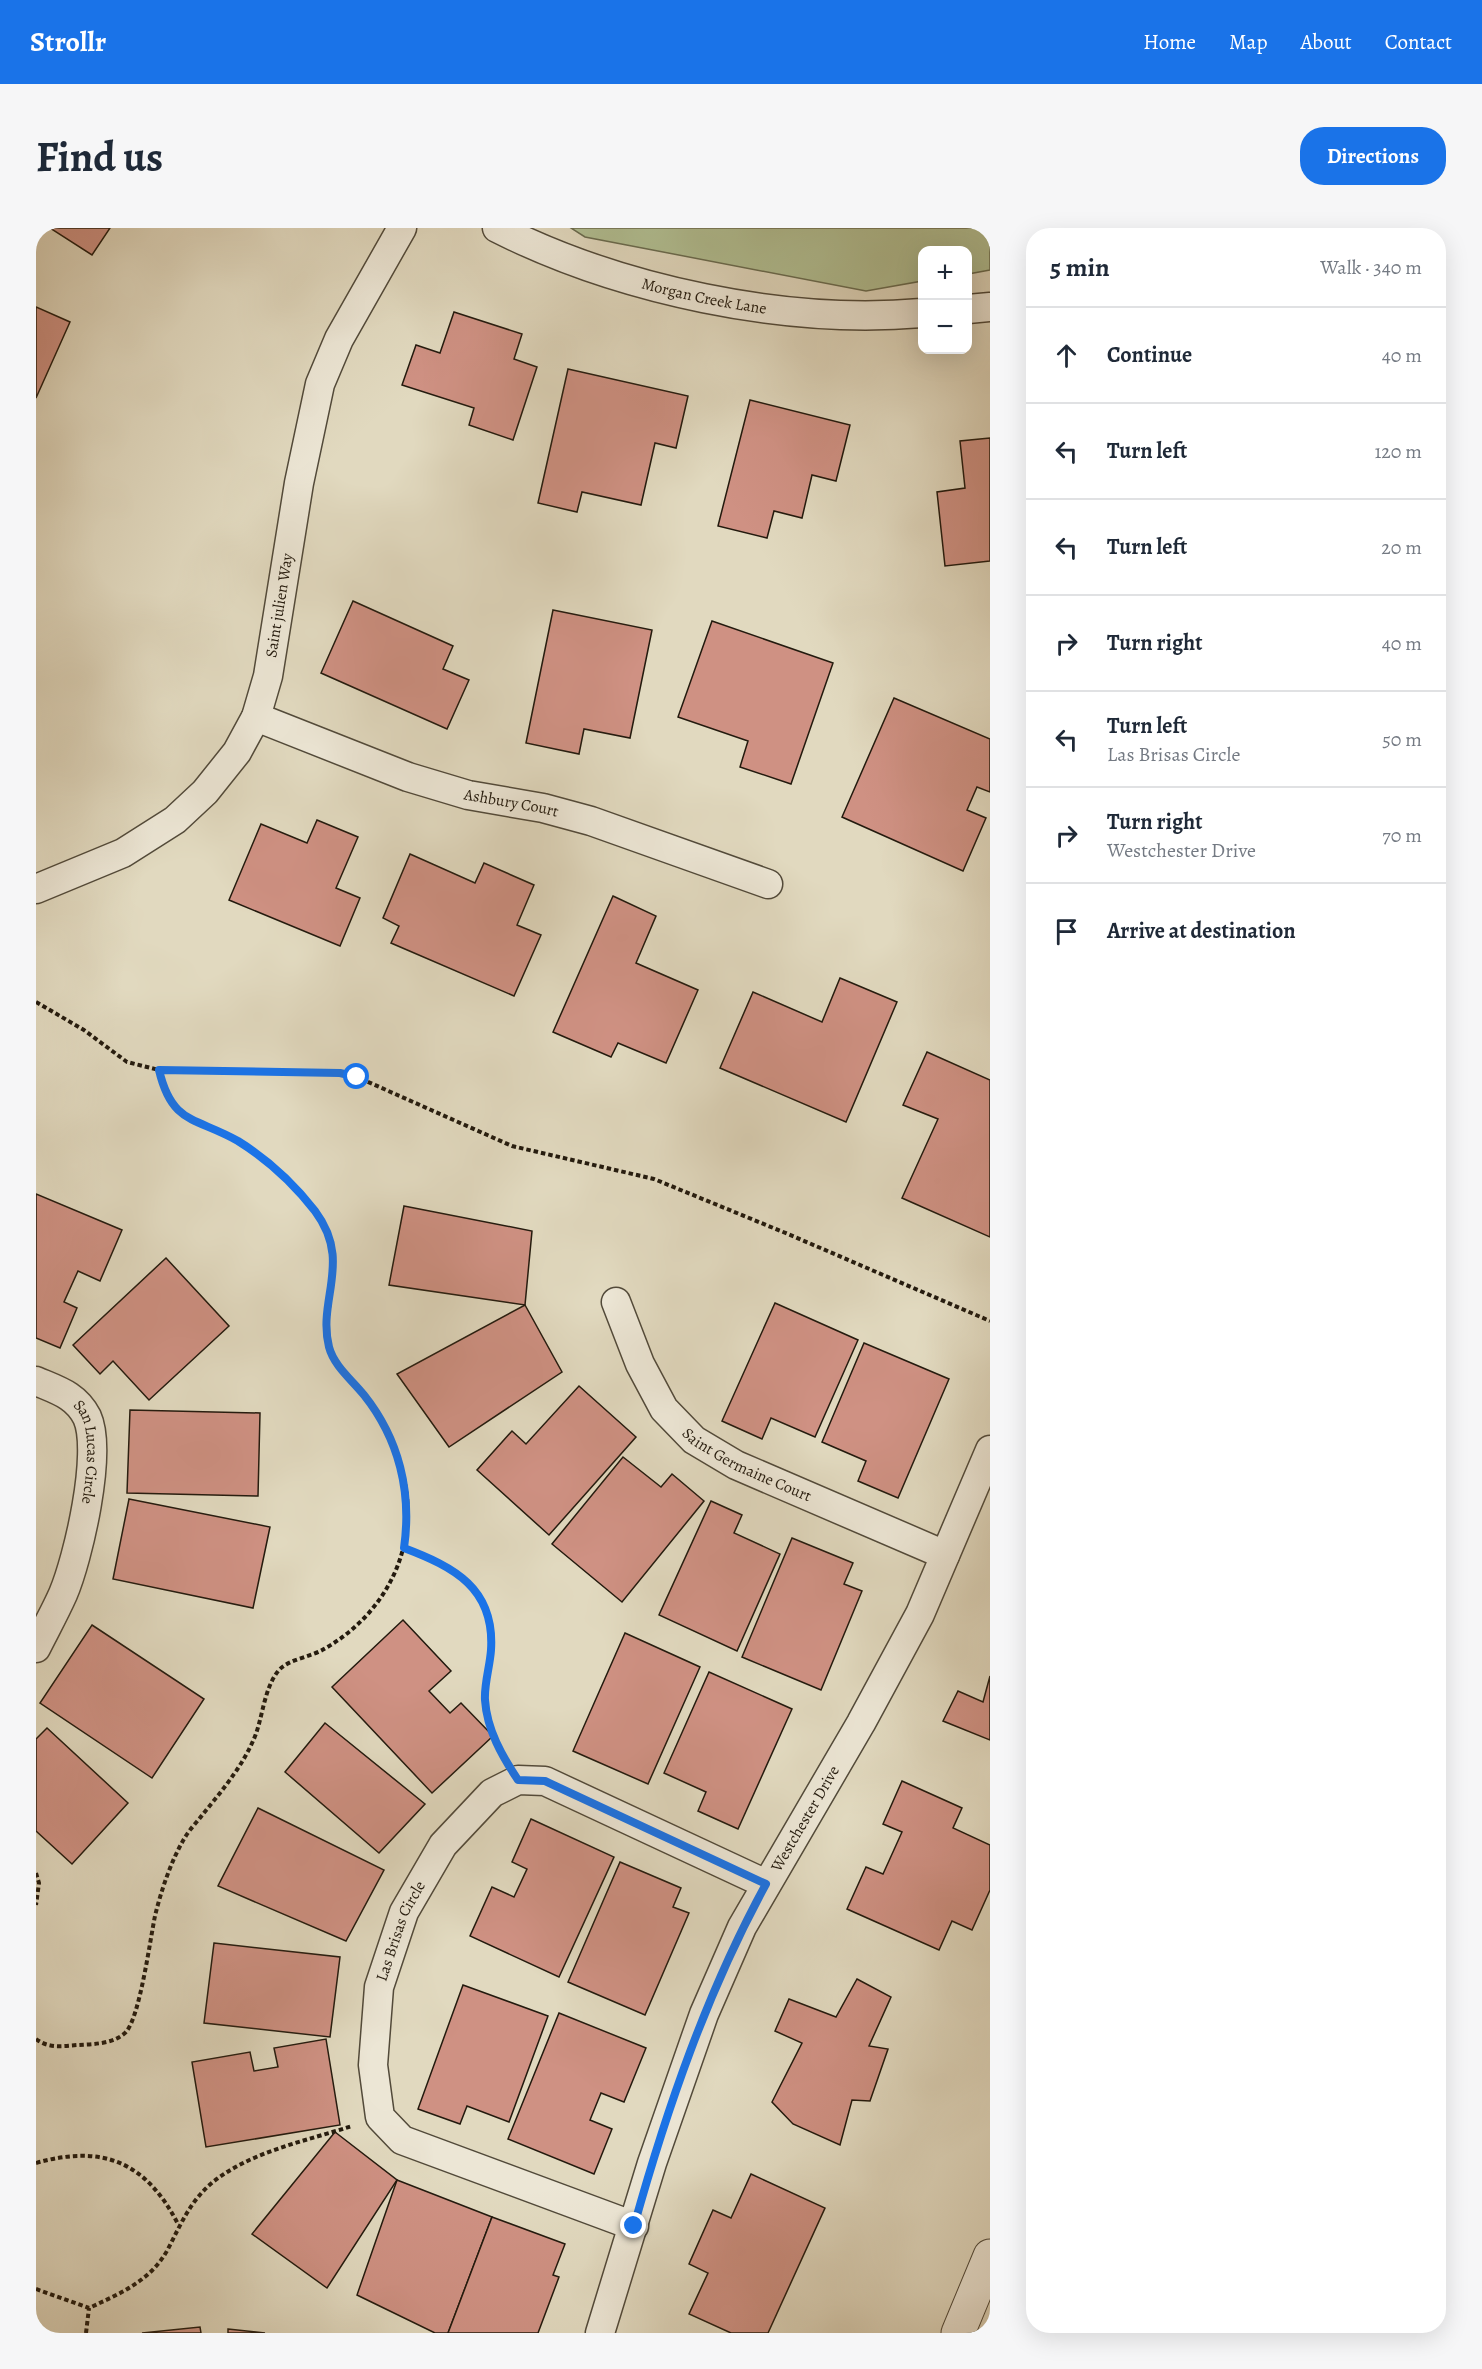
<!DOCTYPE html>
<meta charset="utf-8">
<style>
body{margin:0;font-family:Alegreya,serif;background:#f6f6f7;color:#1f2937}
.controls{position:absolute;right:18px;top:18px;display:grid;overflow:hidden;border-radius:12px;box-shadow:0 6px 24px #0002}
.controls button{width:54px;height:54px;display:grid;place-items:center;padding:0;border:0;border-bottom:2px solid #e0e1e3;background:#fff;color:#1f2937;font:30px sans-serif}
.stop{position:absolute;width:18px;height:18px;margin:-14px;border:4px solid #1a73e8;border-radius:50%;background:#fff}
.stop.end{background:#1a73e8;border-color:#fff;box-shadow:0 2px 6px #0008}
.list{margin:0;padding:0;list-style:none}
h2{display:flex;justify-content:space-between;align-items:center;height:78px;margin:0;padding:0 24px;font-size:26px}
h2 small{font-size:20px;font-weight:400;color:#747a83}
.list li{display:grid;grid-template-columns:39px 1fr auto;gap:18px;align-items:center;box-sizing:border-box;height:96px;padding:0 24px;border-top:2px solid #e0e1e3}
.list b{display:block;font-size:22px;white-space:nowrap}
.list p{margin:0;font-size:20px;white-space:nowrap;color:#747a83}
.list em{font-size:20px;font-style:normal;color:#747a83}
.icon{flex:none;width:33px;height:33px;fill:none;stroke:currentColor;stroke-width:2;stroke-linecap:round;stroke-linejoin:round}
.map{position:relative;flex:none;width:954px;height:2105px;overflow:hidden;border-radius:24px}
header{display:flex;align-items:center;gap:36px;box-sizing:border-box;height:84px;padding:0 30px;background:#1a73e8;color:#fff}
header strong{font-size:28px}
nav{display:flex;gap:33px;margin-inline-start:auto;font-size:21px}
.intro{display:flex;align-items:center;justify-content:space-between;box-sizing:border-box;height:144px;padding:0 36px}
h1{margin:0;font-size:42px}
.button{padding:15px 27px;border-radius:24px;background:#1a73e8;color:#fff;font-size:21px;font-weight:700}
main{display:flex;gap:36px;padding:0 36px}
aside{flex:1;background:#fff;border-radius:24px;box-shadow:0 6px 24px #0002}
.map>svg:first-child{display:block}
.green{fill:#b1bf93;stroke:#6a6c50;stroke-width:1.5}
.building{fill:#cf9183;stroke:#231a0e;stroke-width:1.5}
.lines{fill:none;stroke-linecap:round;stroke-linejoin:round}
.minor-casing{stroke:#524a3a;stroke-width:31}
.tertiary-casing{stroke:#524a3a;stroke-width:35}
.path{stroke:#231a0e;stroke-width:4;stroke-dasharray:4.5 3;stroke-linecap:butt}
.minor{stroke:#ece6d5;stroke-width:28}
.tertiary{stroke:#ece6d5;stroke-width:33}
.route{stroke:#1a73e8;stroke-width:8}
.labels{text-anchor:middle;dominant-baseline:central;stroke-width:5;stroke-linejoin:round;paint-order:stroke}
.street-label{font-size:16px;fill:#231a0e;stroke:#ece6d5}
</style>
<header>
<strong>Strollr</strong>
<nav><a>Home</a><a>Map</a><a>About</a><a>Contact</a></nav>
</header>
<div class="intro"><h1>Find us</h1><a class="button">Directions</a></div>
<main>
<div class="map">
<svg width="954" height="2105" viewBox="0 0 954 2105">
<rect width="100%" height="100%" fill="#e1d9bf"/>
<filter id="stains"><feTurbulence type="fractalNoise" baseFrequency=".00333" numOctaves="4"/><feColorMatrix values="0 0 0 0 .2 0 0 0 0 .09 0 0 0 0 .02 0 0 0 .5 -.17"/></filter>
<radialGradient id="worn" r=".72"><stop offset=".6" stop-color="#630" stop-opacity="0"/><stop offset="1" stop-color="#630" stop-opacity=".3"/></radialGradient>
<polygon class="green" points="535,0 954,0 954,42 932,46 932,22 886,22 886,53 830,63 549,9"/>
<g class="building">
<polygon points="14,0 74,0 56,27"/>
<polygon points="0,79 34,94 0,170"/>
<polygon points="418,84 486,106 478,131 501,139 477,212 433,197 438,180 366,157 380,117 404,125"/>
<polygon points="532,141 652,168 640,220 619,215 605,277 546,264 541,284 502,275"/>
<polygon points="714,172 814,197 800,253 776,247 766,290 738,283 731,310 682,298"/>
<polygon points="954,210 954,333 909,338 901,264 929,260 924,213"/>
<polygon points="317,373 417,418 407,441 433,452 411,501 285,445"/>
<polygon points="517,382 616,402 594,510 548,501 543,526 490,515"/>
<polygon points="676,393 797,435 755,556 704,539 712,513 642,489"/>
<polygon points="858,470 954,511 954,564 941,559 931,582 950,590 927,643 806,589"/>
<polygon points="281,592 322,609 300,660 324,670 304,718 193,672 225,596 271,615"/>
<polygon points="374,626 439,655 448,635 498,657 481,697 505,707 478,768 355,715 363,698 347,690"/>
<polygon points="577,668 620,688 600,735 662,762 630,835 582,815 575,829 517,804"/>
<polygon points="804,750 861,774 810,894 684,840 717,764 786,794"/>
<polygon points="891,824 954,852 954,1009 866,970 902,891 867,877"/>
<polygon points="0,966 86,1002 64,1053 42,1043 28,1074 41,1080 24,1120 0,1110"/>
<polygon points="368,978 496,1003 489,1077 353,1057"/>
<polygon points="130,1030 193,1098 113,1172 77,1133 64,1146 37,1117"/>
<polygon points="739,1075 822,1112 779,1209 735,1190 726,1211 686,1193"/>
<polygon points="489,1077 526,1144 413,1219 361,1146"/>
<polygon points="828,1115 913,1151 862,1270 822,1253 830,1233 786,1214"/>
<polygon points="543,1158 600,1209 513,1307 441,1242 476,1203 490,1216"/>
<polygon points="94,1182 224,1185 222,1268 91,1265"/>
<polygon points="587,1229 625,1259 636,1246 668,1273 586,1374 516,1316"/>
<polygon points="93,1271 234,1299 217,1380 77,1351"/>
<polygon points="675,1273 706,1287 698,1305 744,1326 701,1423 623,1387"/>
<polygon points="756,1310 817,1335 808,1356 826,1363 785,1462 706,1429"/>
<polygon points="367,1392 415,1443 393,1463 414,1485 425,1475 457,1508 396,1565 296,1459"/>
<polygon points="56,1397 168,1471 116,1550 4,1475"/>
<polygon points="589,1405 664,1439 612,1556 537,1523"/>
<polygon points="673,1444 756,1481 702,1601 662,1583 670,1564 628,1545"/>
<polygon points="954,1448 954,1512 907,1493 922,1463 947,1474"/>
<polygon points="289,1495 389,1576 343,1625 249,1544"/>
<polygon points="11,1500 92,1575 36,1636 0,1603 0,1511"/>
<polygon points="866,1553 926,1580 917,1600 954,1617 954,1662 936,1702 916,1693 903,1722 811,1681 830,1639 847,1646 866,1604 847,1596"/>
<polygon points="222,1580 348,1642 310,1713 182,1658"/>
<polygon points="495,1591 578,1629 523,1749 434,1708 456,1659 478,1669 491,1641 476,1634"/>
<polygon points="584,1634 645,1660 637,1679 653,1685 609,1787 532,1754"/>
<polygon points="178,1715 304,1729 294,1809 168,1795"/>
<polygon points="821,1751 855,1769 833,1818 852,1821 834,1873 816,1872 804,1917 757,1896 736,1874 766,1815 739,1803 753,1771 800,1789"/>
<polygon points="427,1757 512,1788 473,1894 431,1878 424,1896 382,1881"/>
<polygon points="523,1785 610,1820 588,1874 565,1865 554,1892 576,1901 558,1946 472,1911"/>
<polygon points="290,1811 304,1897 170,1919 156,1834 214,1824 218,1843 242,1839 238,1820"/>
<polygon points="299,1904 361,1952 291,2060 216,2006"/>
<polygon points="715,1946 789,1980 732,2105 695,2105 653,2086 672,2045 653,2036 677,1982 695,1990"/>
<polygon points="361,1952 456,1989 412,2105 399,2105 321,2067"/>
<polygon points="456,1989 529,2016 517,2047 523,2049 502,2105 412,2105"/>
<polygon points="164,2099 165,2105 106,2105"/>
<polygon points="192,2101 229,2105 192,2105"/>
</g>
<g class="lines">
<defs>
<g id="minor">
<path id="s1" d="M 461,0 C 584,62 749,97 886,85"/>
<polyline points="932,81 954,79"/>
<path id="s2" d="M 220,489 L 372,549 L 432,567 L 507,580 L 555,593 L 732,656"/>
<path id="s3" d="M 0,661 L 87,625 L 139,592 L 169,564 L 201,524 L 220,489 L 232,448 L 263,255 L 284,156 L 303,111 L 366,0"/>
<path id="s4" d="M 580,1074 L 604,1136 L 628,1181 L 658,1212 L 700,1237 L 909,1327"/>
<path id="s5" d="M 0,1153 C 21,1162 40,1167 51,1189 C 67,1224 42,1331 27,1366 C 19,1384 9,1402 0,1420"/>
<path id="s6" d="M 598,1998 L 366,1912 L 344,1889 L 337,1837 L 343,1759 L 368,1684 L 407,1617 L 456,1565 L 482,1552 L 509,1553 L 730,1656"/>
<path id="s7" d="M 564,2105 L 616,1935 L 668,1786 L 706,1699 L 825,1495 L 884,1386 L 954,1222"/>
</g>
<polyline id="tertiary" points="922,2105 954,2028"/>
</defs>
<use href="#minor" class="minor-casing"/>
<use href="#tertiary" class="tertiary-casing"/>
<g class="path">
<polyline points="0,774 48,802 91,834 123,842 304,845 321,849 476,918 618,951 752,1006 954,1093"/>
<path d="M 367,1320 C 418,1339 459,1360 455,1422 C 454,1438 448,1456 449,1472 C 451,1491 457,1508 465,1525"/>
<polyline points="0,1645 3,1655 0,1677"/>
<path d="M 0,1811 C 13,1821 27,1818 42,1817 C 58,1816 78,1816 90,1804 C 104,1788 114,1712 119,1688 C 125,1663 135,1633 148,1611 C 153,1602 161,1594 167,1586 C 185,1564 205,1540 217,1513 C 227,1492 227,1461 243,1442 C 253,1431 275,1429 288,1421 C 343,1390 377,1333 371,1269 C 367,1230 348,1192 323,1161 C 313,1148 298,1137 293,1121 C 290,1111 291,1099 292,1089 C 296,1051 304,1021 281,986 C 262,957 231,931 202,914 C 161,889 136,896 123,842"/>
<path d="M 0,1935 C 67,1916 110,1934 142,1996"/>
<path d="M 0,2061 L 53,2080 C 83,2066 115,2053 132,2021 C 145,1996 154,1973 177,1954 C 216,1923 270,1913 316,1898"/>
<polyline points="50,2105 53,2080"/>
</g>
<use href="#minor" class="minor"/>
<use href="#tertiary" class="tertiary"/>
</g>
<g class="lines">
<path class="route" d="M 321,849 L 304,845 L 123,842 C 136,897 160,889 202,913 C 231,931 258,956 279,983 C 317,1034 281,1071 293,1119 C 298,1138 316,1152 328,1167 C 363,1211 376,1264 368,1320 C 418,1339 459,1360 455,1422 C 454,1438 448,1456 449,1472 C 451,1502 466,1528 482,1552 L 509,1553 L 730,1656 C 671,1764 631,1880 598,1998"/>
</g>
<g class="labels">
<g class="street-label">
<text stroke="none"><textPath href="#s1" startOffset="219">Morgan Creek Lane</textPath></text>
<text stroke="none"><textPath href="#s3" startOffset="402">Saint julien Way</textPath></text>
<text stroke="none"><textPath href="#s2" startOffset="270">Ashbury Court</textPath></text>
<text stroke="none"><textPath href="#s5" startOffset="99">San Lucas Circle</textPath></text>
<text stroke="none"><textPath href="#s4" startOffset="219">Saint Germaine Court</textPath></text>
<text stroke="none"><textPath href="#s7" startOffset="556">Westchester Drive</textPath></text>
<text stroke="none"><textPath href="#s6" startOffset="470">Las Brisas Circle</textPath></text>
</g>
</g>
<rect width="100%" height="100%" filter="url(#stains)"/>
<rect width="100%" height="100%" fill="url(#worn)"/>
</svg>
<div class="controls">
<button>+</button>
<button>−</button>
</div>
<div class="stop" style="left:321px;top:849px"></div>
<div class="stop end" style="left:598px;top:1998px"></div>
</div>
<aside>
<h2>5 min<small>Walk · 340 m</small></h2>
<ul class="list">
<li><svg class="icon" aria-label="ahead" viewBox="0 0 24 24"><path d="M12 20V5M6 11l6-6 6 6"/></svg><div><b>Continue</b></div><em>40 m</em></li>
<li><svg class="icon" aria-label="left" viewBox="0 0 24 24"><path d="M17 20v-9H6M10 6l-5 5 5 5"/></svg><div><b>Turn left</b></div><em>120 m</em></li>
<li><svg class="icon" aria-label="left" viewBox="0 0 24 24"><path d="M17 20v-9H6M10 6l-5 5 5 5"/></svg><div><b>Turn left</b></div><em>20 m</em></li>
<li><svg class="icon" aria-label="right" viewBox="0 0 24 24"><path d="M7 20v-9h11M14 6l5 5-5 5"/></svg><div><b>Turn right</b></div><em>40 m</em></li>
<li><svg class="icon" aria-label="left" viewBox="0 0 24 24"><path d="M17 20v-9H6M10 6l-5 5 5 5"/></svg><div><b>Turn left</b><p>Las Brisas Circle</p></div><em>50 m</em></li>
<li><svg class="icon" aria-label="right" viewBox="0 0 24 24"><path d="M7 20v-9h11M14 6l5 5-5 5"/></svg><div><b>Turn right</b><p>Westchester Drive</p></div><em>70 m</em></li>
<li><svg class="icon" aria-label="arrive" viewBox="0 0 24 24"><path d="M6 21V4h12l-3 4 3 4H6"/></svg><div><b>Arrive at destination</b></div></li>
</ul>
</aside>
</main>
